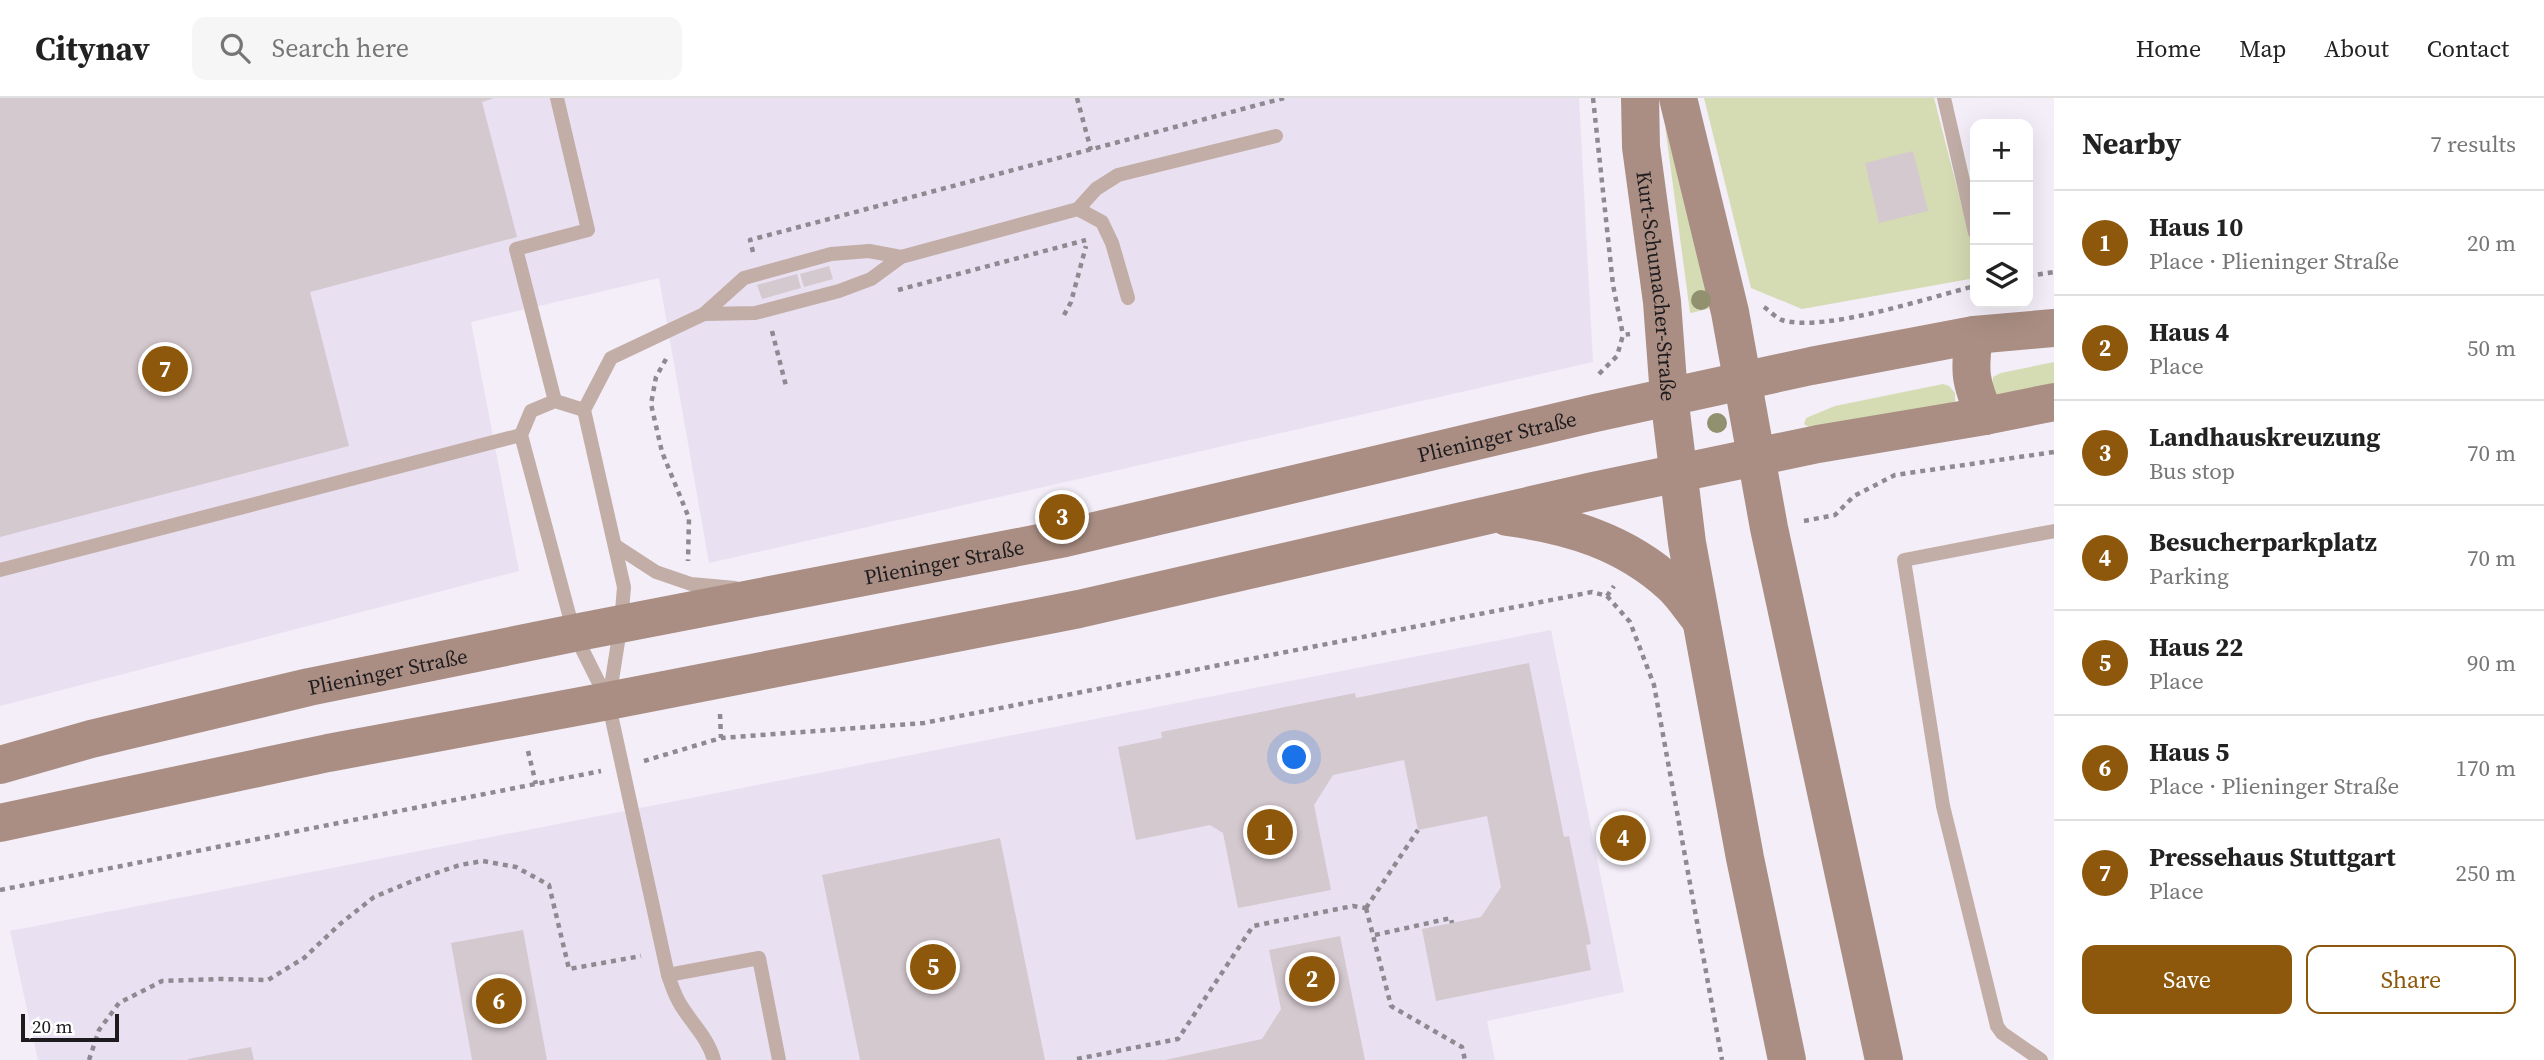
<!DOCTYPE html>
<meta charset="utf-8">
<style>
body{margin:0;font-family:"Source Serif 4",serif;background:#f6f6f6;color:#222}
.controls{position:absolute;right:21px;top:21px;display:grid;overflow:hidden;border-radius:14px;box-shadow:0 7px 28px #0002}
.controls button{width:63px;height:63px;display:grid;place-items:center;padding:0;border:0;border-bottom:2px solid #e0e0e0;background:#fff;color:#222;font:35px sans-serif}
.scale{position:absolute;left:21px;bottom:18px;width:98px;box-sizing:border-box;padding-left:7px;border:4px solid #1d1b1e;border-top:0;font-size:19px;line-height:24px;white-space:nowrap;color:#1d1b1e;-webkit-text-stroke:5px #fff;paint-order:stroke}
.you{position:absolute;left:1295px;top:660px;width:24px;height:24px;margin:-18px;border:5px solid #fff;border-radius:50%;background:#1a73e8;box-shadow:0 0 0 10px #1a73e833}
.badge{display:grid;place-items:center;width:46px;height:46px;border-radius:50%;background:#8e580c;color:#fff;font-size:23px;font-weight:700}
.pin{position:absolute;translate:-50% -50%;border:4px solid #fff;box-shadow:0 2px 7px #0006}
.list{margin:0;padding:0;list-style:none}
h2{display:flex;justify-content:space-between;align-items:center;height:91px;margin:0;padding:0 28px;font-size:30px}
h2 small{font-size:23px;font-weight:400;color:#767676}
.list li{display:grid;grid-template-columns:46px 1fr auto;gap:21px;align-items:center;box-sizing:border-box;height:105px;padding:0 28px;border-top:2px solid #e0e0e0}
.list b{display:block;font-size:26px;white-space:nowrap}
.list p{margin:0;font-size:23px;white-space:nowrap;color:#767676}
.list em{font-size:23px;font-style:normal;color:#767676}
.actions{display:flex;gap:14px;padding:21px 28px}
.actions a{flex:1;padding:16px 0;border:2px solid #8e580c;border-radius:14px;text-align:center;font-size:24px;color:#8e580c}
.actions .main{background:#8e580c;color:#fff}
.icon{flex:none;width:38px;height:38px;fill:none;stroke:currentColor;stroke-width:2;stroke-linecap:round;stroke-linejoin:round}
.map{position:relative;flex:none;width:2054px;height:962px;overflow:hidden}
header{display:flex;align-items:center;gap:42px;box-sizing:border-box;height:98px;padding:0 35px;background:#fff;border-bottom:2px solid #e0e0e0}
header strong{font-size:33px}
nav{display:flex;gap:38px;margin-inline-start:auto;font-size:24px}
.search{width:490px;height:63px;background:#f6f6f6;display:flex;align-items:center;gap:18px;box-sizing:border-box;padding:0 24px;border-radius:14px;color:#767676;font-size:26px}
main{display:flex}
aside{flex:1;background:#fff}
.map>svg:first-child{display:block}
.built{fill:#e9e0f1}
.green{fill:#d5dbb3}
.building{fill:#d4c9cf}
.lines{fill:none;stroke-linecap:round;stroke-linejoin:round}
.path{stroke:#8e8a91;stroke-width:4.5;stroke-dasharray:5 5;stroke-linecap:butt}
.lane{stroke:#c2aea7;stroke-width:14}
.secondary{stroke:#aa8e83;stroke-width:38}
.tree{fill:#919170}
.labels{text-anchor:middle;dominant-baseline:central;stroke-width:5;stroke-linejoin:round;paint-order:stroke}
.street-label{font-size:21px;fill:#1d1b1e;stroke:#fff}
</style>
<header>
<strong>Citynav</strong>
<div class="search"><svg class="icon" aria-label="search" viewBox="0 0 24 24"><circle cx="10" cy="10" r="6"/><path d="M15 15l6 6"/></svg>Search here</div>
<nav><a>Home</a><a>Map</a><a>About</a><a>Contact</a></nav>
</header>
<main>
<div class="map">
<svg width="2054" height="962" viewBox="0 0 2054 962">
<rect width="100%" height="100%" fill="#f3eef8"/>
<g class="built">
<polygon points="0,0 1579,0 1593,264 709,465 659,180 471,224 519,473 0,608"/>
<polygon points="1551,532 1624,894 1487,923 1495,962 38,962 10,833"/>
</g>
<g class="green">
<polygon points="1704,0 1934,0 1975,160 1975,180 1802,211 1751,190"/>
<polygon points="1665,28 1715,209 1691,215 1690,214"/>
<polygon points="2054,264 2054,288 1996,297 1992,287 1993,279 2001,275"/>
<polygon points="1943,286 1949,288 1955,295 1955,303 1950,309 1809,329 1804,326 1806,320 1835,308"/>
</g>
<g class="building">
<polygon points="0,0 494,0 482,4 517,139 310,194 349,348 0,439"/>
<polygon points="1913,53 1928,113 1879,125 1865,65"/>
<polygon points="829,168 833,181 804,189 800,176"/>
<polygon points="797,176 801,190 762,201 757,187"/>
<polygon points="1529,565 1564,739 1569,738 1591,846 1586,847 1591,872 1436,903 1422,831 1481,819 1501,789 1487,718 1418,732 1404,662 1333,677 1314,707 1331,792 1238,810 1223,735 1210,727 1136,742 1118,649 1162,640 1161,634 1355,595 1356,600"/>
<polygon points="1000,740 1045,962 860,962 822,777"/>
<polygon points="523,832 547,962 472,962 451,845"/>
<polygon points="1340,838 1365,962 1165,962 1262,941 1281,911 1269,852"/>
<polygon points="251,949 254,962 188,962 188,961"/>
</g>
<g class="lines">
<g class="path">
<polyline points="1077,0 1091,52"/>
<polyline points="1593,0 1613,187 1623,237"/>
<polyline points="753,154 750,142 1284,0"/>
<polyline points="2028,178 2054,174"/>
<polyline points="898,192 1086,142"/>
<path d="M 1764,209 C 1770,213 1776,220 1782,222 C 1824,235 1930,199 1975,188"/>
<polyline points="1064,217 1071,204 1086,148"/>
<polyline points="772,233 786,288"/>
<polyline points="666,261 656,279 651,306 662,354 689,420 688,463"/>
<polyline points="1599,276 1617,258 1623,237 1630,236"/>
<polyline points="1804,423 1835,417 1854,398 1895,377 2054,354"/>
<polyline points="1607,498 1630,524 1654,587 1722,962"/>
<polyline points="720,616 721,640"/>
<polyline points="528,653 536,686"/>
<polyline points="644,663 721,640 924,625 1592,494 1607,498 1614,488"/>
<polyline points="0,792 601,673"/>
<polyline points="1366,810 1391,908 1462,949 1465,962"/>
<polyline points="1366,810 1418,732"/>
<polyline points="1375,837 1451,820 1452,825"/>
<polyline points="1077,961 1178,941 1253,828 1353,808 1366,810"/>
<polyline points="89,962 99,932 119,905 162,883 222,881 268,882 304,860 340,826 374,799 415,782 460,767 483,763 516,769 549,787 569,871 641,858"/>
</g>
<g class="lane">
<polyline points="1944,0 1975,135"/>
<polyline points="1078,111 1102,124 1112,145 1128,200"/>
<polyline points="704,216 755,215 839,193 871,181 901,159 1078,111 1096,91 1118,77 1276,38"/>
<polyline points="555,303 516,151 588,132 557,0"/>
<path d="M 584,312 L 555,303 L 531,313 L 521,337 L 574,535 L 608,603 L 668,877 C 671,886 674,895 679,904 C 690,924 708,939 714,962"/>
<polyline points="616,448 656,474 691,486 735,490"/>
<polyline points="0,472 521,337"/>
<polyline points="609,601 621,525 624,489 584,312 611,260 704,216 744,180 831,156 869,153 901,159"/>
<polyline points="668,877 759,860 779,962"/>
<polyline points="2041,962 2002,935 1997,928 1943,708 1904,462 2054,433"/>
</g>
<g class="secondary">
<path id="s1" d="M 1640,0 L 1641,49 L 1662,204 L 1669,298 L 1687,445 L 1745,760 L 1787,962"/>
<polyline points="1678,0 1730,214 1769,430 1884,962"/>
<path d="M 1974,237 C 1969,274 1970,284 1985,318"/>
<path d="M 1507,419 C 1569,427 1625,444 1672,487 C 1682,496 1691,510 1700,521"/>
<path id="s2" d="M 0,667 L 91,641 L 309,589 L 574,535 L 1065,440 L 1595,315 L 1811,268 L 1974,237 L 2054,230"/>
<polyline points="0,725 328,655 608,603 1079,511 1593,393 1818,346 1985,318 2054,304"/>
</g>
</g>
<g class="tree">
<circle cx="1701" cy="202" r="10"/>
<circle cx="1717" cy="325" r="10"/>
</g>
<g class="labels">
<g class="street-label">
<text stroke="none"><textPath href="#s1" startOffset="189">Kurt-Schumacher-Straße</textPath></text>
<text stroke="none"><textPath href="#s2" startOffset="1533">Plieninger Straße</textPath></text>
<text stroke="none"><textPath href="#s2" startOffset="966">Plieninger Straße</textPath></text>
<text stroke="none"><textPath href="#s2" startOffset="399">Plieninger Straße</textPath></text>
</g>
</g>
</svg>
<div class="controls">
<button>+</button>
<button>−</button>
<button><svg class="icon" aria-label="layers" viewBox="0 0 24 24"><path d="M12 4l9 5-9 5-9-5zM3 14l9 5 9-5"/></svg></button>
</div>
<div class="scale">20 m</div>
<div class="you"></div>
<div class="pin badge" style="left:1270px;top:734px">1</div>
<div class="pin badge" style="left:1312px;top:881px">2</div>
<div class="pin badge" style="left:1062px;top:419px">3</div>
<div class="pin badge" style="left:1623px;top:740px">4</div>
<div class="pin badge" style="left:933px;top:869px">5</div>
<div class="pin badge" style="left:499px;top:903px">6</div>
<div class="pin badge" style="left:165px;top:271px">7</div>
</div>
<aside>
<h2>Nearby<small>7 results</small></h2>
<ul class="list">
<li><span class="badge">1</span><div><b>Haus 10</b><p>Place · Plieninger Straße</p></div><em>20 m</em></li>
<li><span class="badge">2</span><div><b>Haus 4</b><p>Place</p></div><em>50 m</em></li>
<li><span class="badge">3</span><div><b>Landhauskreuzung</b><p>Bus stop</p></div><em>70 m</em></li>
<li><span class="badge">4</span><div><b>Besucherparkplatz</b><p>Parking</p></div><em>70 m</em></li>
<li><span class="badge">5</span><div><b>Haus 22</b><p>Place</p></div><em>90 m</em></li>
<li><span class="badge">6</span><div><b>Haus 5</b><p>Place · Plieninger Straße</p></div><em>170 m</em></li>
<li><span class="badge">7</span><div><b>Pressehaus Stuttgart</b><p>Place</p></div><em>250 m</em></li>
</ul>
<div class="actions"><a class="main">Save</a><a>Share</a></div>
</aside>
</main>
